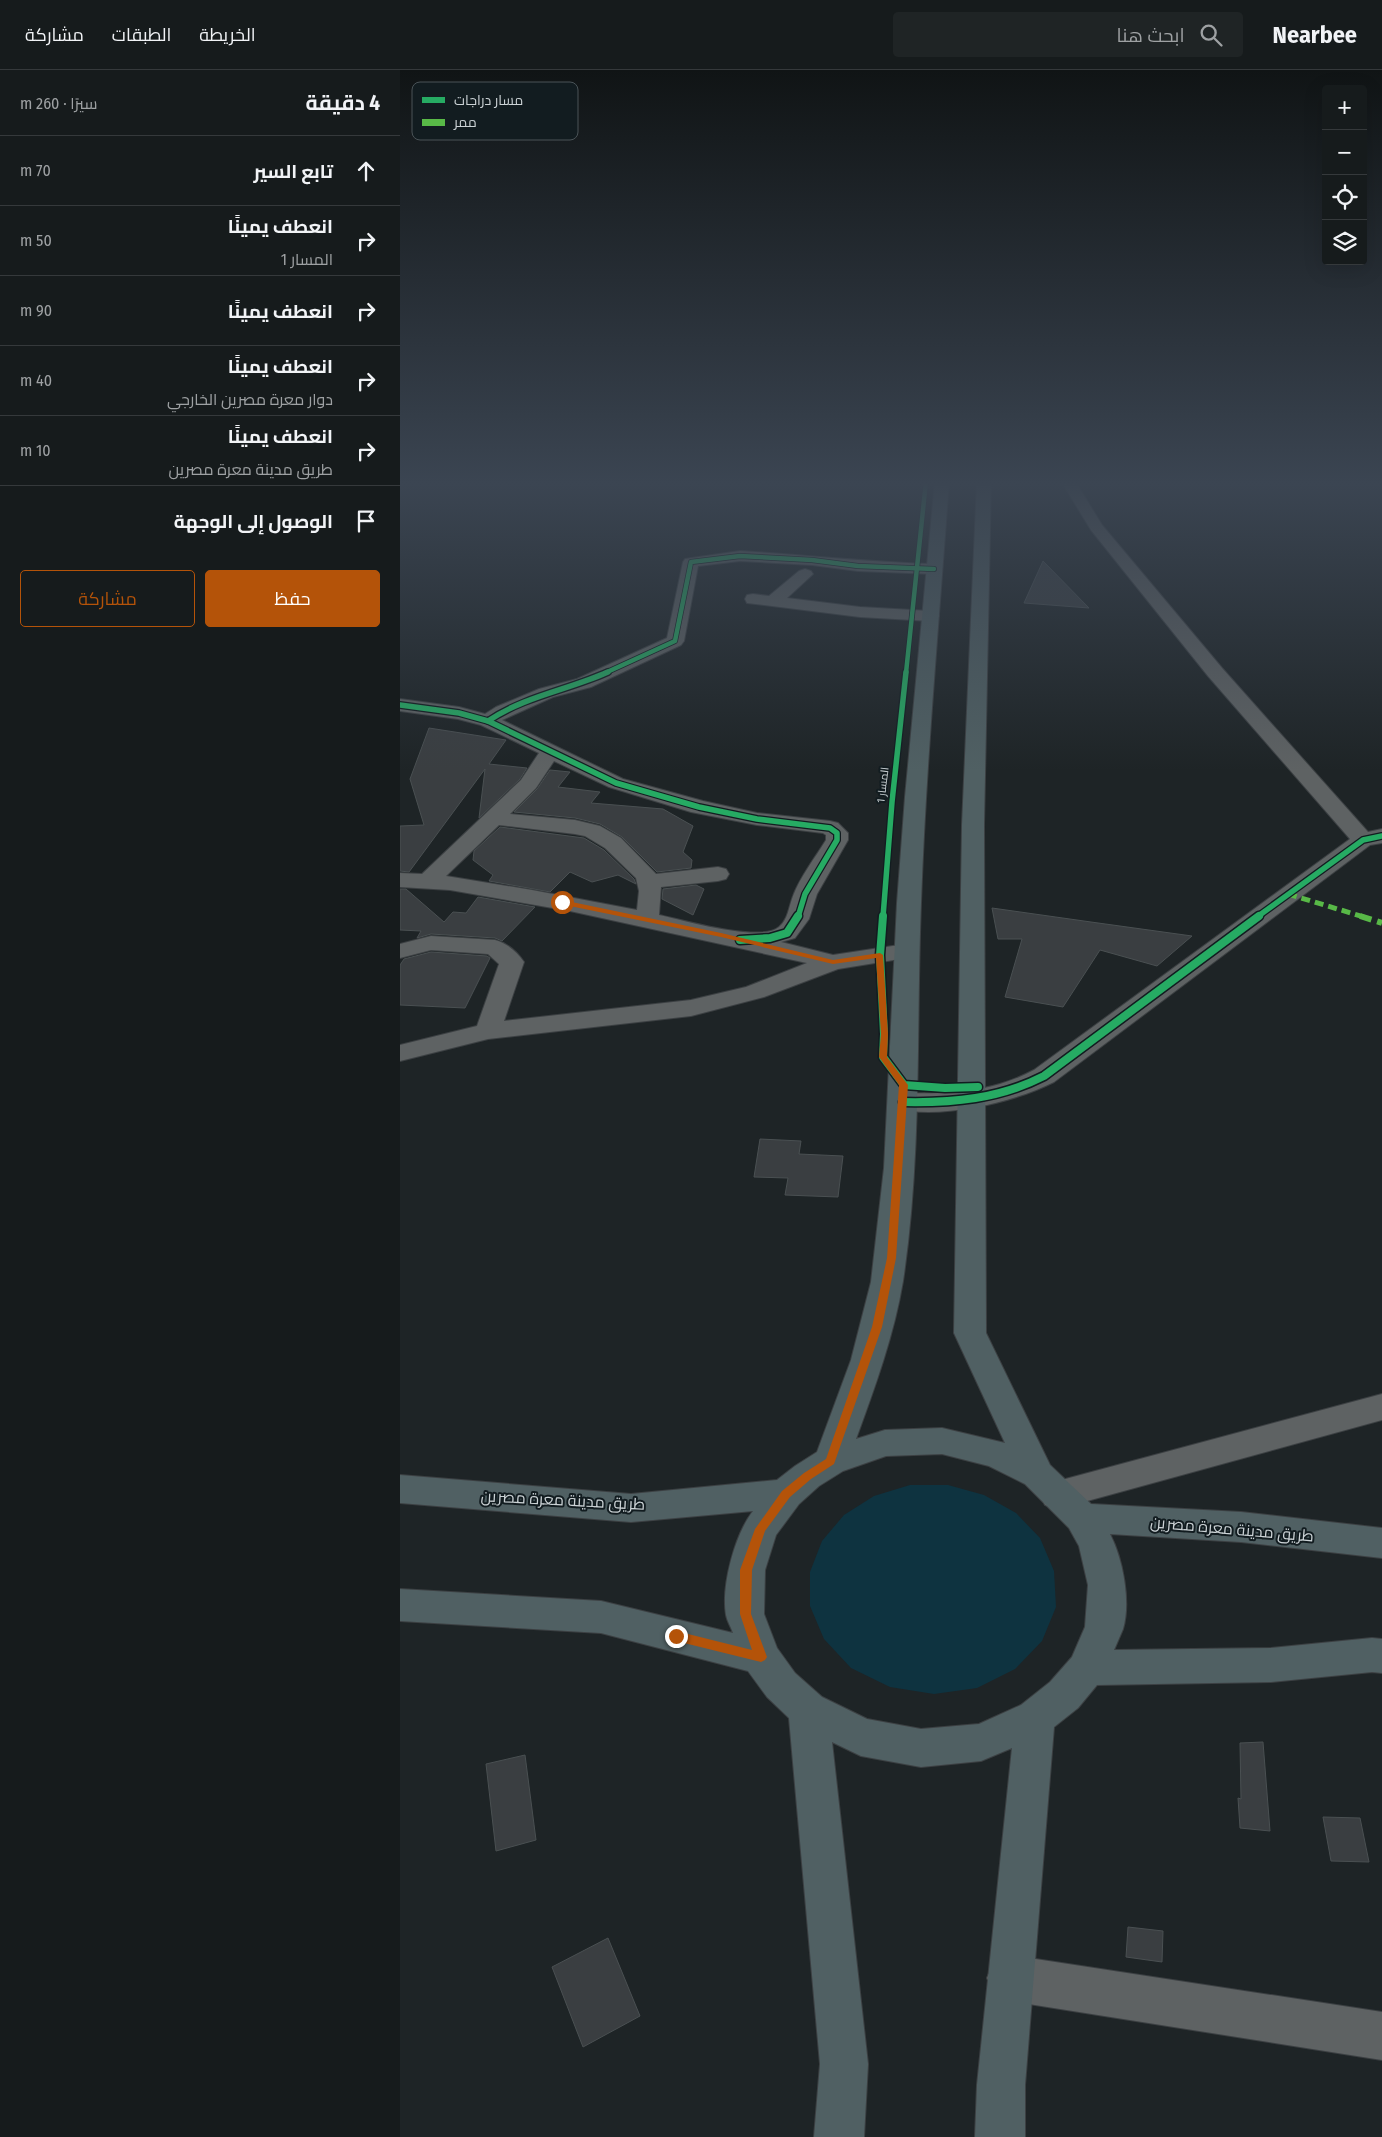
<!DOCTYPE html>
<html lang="ar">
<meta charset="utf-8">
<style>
body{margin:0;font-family:"Fira Sans Condensed",Cairo,sans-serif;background:#1f2425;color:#f1f3f6;direction:rtl}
.controls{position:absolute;right:15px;top:15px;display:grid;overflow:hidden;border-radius:5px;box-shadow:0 5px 20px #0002}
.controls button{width:45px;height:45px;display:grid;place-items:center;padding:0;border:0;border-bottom:1px solid #35393b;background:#161b1c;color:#f1f3f6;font:25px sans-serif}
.stop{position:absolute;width:15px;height:15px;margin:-11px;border:4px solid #b45309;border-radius:50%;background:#fff}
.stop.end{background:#b45309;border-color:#fff;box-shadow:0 1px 5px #0008}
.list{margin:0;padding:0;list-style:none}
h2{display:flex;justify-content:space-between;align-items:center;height:65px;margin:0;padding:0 20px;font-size:21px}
h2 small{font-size:16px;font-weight:400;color:#9ea1a3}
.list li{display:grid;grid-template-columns:32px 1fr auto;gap:15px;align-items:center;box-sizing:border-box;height:70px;padding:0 20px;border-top:1px solid #35393b}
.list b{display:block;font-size:19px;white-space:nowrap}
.list p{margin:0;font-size:16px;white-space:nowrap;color:#9ea1a3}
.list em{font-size:16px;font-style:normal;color:#9ea1a3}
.actions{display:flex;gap:10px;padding:15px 20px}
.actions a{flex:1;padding:11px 0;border:1px solid #b45309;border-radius:5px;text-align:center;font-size:18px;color:#b45309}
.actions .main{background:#b45309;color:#fff}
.icon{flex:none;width:28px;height:28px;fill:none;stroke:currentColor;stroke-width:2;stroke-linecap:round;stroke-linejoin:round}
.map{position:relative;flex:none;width:982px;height:2067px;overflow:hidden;direction:ltr}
header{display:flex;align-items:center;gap:30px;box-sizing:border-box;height:70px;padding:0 25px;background:#161b1c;border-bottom:1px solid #35393b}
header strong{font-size:24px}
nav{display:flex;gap:28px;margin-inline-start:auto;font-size:18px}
.search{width:350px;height:45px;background:#1f2425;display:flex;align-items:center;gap:12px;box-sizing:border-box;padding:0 18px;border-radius:5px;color:#9ea1a3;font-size:19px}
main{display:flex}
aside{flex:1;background:#161b1c}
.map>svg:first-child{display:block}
.green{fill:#0e3340}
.building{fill:#3a3e41;stroke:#4a5052}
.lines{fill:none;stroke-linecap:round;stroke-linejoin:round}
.minor-casing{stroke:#3c4043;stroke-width:2}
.major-casing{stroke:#3c4043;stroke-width:2}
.minor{fill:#5e6263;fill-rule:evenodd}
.major{fill:#506063;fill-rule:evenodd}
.quiet-far1{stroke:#58b947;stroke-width:5;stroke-dasharray:9 5;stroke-linecap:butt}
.quiet{stroke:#58b947;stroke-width:6;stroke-dasharray:12 6;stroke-linecap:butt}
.cycleway-far2-casing{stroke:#121c20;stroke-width:6}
.cycleway-far1-casing{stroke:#121c20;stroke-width:8}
.cycleway-casing{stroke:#121c20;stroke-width:11}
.cycleway-far2{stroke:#26ab63;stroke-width:4.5}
.cycleway-far1{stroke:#26ab63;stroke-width:5.5}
.cycleway{stroke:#26ab63;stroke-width:8}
.route{fill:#b45309}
.labels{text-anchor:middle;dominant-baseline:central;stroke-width:4;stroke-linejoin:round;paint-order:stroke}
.far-street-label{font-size:11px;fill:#ccd3d6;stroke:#121c20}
.near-street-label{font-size:16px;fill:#ccd3d6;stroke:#121c20}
.key{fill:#121c20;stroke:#4a5357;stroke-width:1}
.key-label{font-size:14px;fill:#ccd3d6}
</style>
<header>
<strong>Nearbee</strong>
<div class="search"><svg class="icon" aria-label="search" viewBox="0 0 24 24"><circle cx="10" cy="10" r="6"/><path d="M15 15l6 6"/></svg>ابحث هنا</div>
<nav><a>الخريطة</a><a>الطبقات</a><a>مشاركة</a></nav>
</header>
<main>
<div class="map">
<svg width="982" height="2067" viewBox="0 0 982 2067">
<rect width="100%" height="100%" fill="#1e2426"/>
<polygon class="green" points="510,1415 548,1415 584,1425 616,1443 640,1468 654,1501 656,1537 642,1571 615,1599 577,1618 534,1624 490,1617 451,1598 424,1569 410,1536 410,1502 422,1471 444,1445 474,1426"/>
<g class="building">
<polygon points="643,491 689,538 624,533"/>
<polygon points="29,658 106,670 89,694 127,698 120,709 79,748 85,699 9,802 0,801 0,756 24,755 10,709"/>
<polygon points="150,700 170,702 158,717 200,722 191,733 263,739 293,756 283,782 292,790 291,798 257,802 222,767 200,754 175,748 114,742 137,719"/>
<polygon points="100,757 184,768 204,780 234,809 236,814 218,805 192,812 170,802 150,822 89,811 93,805 73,790 74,781"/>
<polygon points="296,815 304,819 293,845 262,829 263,819"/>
<polygon points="0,819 6,819 44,852 53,842 66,843 78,827 135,837 102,871 95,868 31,864 17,868 21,861 0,860"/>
<polygon points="592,838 691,852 792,866 757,896 700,880 663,937 605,927 622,869 598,869"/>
<polygon points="31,882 87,886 90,888 65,938 0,935 0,895 4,889"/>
<polygon points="360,1069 401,1071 399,1084 443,1086 438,1127 385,1125 388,1108 354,1107"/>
<polygon points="863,1672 870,1761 840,1758 838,1728 841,1729 840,1673"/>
<polygon points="125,1685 136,1770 96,1781 86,1694"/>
<polygon points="923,1747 960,1748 969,1792 931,1791"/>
<polygon points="728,1857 763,1861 762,1892 726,1887"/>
<polygon points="208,1868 240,1946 183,1977 152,1897"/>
</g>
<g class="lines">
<defs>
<g id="minor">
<path d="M 661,411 L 675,411 L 702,455 L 822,598 L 968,762 L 982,759 L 982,773 L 970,775 L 654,1012 C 612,1033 539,1050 493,1038 L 489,1032 L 493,1026 C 509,1022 524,1024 540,1023 C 574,1022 604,1016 634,1000 L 950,769 L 808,606 L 691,460 Z"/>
<path d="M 340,481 C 405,485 469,492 534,494 L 540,496 L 542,499 L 540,502 L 534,504 L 458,501 L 412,495 L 340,491 L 298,496 L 284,571 L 281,575 L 191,617 L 153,627 L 102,650 L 223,709 L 303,731 L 357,743 L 430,751 L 438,753 L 448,763 L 448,770 L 417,824 L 409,849 L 395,868 L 381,872 L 433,885 L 506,874 L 515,876 L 518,881 L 515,886 L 506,888 L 438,899 L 364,927 L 291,946 L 88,969 L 0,991 L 0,975 L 77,956 L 99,894 L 88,884 L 31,880 L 0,888 L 0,874 L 31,866 L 95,870 C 107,873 117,882 124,892 L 104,951 L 291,930 L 346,917 L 407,893 L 170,841 L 50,820 L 0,817 L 0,803 L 22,804 L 121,710 L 139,683 L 81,655 L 58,649 L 0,641 L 0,629 L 59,637 L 85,644 L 96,637 L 139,619 L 177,609 L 267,568 L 283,492 L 285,489 ZM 154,691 L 209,717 L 291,742 L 357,755 L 423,763 L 426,765 L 426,770 C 415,788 400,807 393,826 C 389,836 388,850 379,857 C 360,873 283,850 259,845 L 261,817 L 318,811 L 326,809 L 329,804 L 326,799 L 318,797 L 256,804 L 221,768 L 200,756 L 175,750 L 110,744 L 136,718 ZM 99,755 L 175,764 L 185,766 L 205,778 L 236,808 L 239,821 L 237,840 L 132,820 L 46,806 Z"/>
<polygon points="405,499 411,501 413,504 387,528 460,537 530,541 536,542 539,546 536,550 530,551 460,547 347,533 345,529 347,525 353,524 369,526 399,501"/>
<polygon points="982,1324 982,1350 658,1439 645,1435 640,1425 645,1415 658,1411"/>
<polygon points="610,1885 982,1942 982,1990 610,1931 594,1924 587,1908 594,1892"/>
</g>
<path id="major" d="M 535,411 L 549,411 C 539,552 526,692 521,833 C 516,958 522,1086 503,1211 C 494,1265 475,1317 456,1369 L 485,1360 L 542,1358 L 605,1373 L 554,1263 L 562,755 L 577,411 L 591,411 L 584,755 L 586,1263 L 650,1395 L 691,1434 L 841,1442 L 982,1458 L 982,1488 L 841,1472 L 710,1464 C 723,1489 731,1532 723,1559 C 720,1566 717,1573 714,1580 L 871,1578 L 972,1568 L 982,1569 L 982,1603 L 972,1602 L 871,1612 L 697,1615 L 678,1638 L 654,1657 L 625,2015 L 625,2067 L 575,2067 L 577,2015 L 612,1678 L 581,1691 L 521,1697 L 461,1686 L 432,1672 L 468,1994 L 464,2067 L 414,2067 L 420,1994 L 389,1648 L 367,1627 L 348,1601 L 201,1563 L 0,1551 L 0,1519 L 201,1531 L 333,1563 C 331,1557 327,1551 326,1545 C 321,1516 335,1464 353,1441 L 231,1452 L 0,1433 L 0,1405 L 231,1424 L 377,1410 L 395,1396 L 417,1382 L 451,1290 L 471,1212 L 484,1098 L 497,833 L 505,727 ZM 542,1384 L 589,1396 L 625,1414 L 669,1458 L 679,1476 L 688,1515 L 685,1557 L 672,1587 L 650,1612 L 621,1635 L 579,1654 L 521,1659 L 467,1649 L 422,1627 L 395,1603 L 377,1578 L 364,1544 L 365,1500 L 376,1465 L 399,1434 L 419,1416 L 443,1401 L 486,1386 Z"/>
</defs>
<use href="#minor" class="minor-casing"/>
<use href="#major" class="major-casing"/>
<use href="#minor" class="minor"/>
<use href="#major" class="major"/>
<polyline class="quiet-far1" points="888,824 964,847"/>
<polyline class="quiet" points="960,846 982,853"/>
<defs>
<g id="cycleway-far2">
<polyline points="205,603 275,571 291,492 340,486 412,490 458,496 534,499"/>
<polyline points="506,603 526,411"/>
</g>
<g id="cycleway-far1">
<path d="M 0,635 L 59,643 L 88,651 C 125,626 168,620 208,602"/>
<polyline points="88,651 216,713 299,737 357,749 430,758 437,763 437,770 405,824 398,847"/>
<polyline points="483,847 492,732 506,602"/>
<polyline points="857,847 963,770 982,766"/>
</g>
<g id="cycleway">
<polyline points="483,846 480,885 484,964 483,987 504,1015 545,1018 578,1017"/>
<polyline points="340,870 370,868 387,863 398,846"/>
<path d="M 503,1032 C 553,1033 599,1029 644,1006 L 859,846"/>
</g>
</defs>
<use href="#cycleway-far2" class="cycleway-far2-casing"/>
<use href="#cycleway-far1" class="cycleway-far1-casing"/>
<use href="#cycleway" class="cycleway-casing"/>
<use href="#cycleway-far2" class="cycleway-far2"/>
<use href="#cycleway-far1" class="cycleway-far1"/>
<use href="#cycleway" class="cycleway"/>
</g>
<linearGradient id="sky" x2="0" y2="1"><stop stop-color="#101415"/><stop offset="0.59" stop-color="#3b4552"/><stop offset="1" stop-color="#3b4552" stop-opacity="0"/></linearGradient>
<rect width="982" height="701" fill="url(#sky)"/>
<polygon class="route" points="162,830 321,863 433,890 480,883 483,885 488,964 487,987 508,1015 496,1188 482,1257 434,1394 411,1409 390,1427 365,1461 352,1500 351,1544 367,1587 365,1590 361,1592 276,1571 272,1569 271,1566 272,1562 276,1561 352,1580 340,1544 340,1500 355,1459 382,1421 404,1403 426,1389 472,1257 487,1188 499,1015 479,987 481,964 476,888 433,894 321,867 160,834 160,831"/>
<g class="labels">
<g class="far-street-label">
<text transform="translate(483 715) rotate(-83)">المسار 1</text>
</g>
<g class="near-street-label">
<text transform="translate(163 1430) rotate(3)">طريق مدينة معرة مصرين</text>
<text transform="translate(832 1459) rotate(5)">طريق مدينة معرة مصرين</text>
</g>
</g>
<rect x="12" y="12" width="166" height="58" rx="8" class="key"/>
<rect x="22" y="27" width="23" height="6" fill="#26ab63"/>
<rect x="22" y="49" width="23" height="7" fill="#58b947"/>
<g class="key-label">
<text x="54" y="35">مسار دراجات</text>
<text x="54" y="57">ممر</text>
</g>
</svg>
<div class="controls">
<button>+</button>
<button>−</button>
<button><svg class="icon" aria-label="locate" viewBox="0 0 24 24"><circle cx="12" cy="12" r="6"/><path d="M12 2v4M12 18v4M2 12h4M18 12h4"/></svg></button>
<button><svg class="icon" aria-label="layers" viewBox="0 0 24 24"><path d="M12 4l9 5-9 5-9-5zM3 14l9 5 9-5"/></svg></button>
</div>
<div class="stop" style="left:162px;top:832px"></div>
<div class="stop end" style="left:276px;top:1566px"></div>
</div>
<aside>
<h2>4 دقيقة<small>سيرًا · 260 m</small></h2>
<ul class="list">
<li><svg class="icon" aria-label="ahead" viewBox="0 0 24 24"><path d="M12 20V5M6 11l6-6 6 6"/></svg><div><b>تابع السير</b></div><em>70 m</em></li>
<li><svg class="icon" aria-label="right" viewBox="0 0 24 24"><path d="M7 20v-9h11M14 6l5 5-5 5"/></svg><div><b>انعطف يمينًا</b><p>المسار 1</p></div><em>50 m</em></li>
<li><svg class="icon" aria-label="right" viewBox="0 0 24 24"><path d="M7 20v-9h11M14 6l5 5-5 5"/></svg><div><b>انعطف يمينًا</b></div><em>90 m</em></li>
<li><svg class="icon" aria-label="right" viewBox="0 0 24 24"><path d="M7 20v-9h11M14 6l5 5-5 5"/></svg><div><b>انعطف يمينًا</b><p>دوار معرة مصرين الخارجي</p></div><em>40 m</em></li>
<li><svg class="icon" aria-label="right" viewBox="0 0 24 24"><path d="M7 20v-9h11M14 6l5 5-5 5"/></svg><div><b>انعطف يمينًا</b><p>طريق مدينة معرة مصرين</p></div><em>10 m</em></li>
<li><svg class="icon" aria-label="arrive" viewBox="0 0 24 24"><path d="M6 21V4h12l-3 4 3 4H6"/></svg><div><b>الوصول إلى الوجهة</b></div></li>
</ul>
<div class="actions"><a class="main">حفظ</a><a>مشاركة</a></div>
</aside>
</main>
